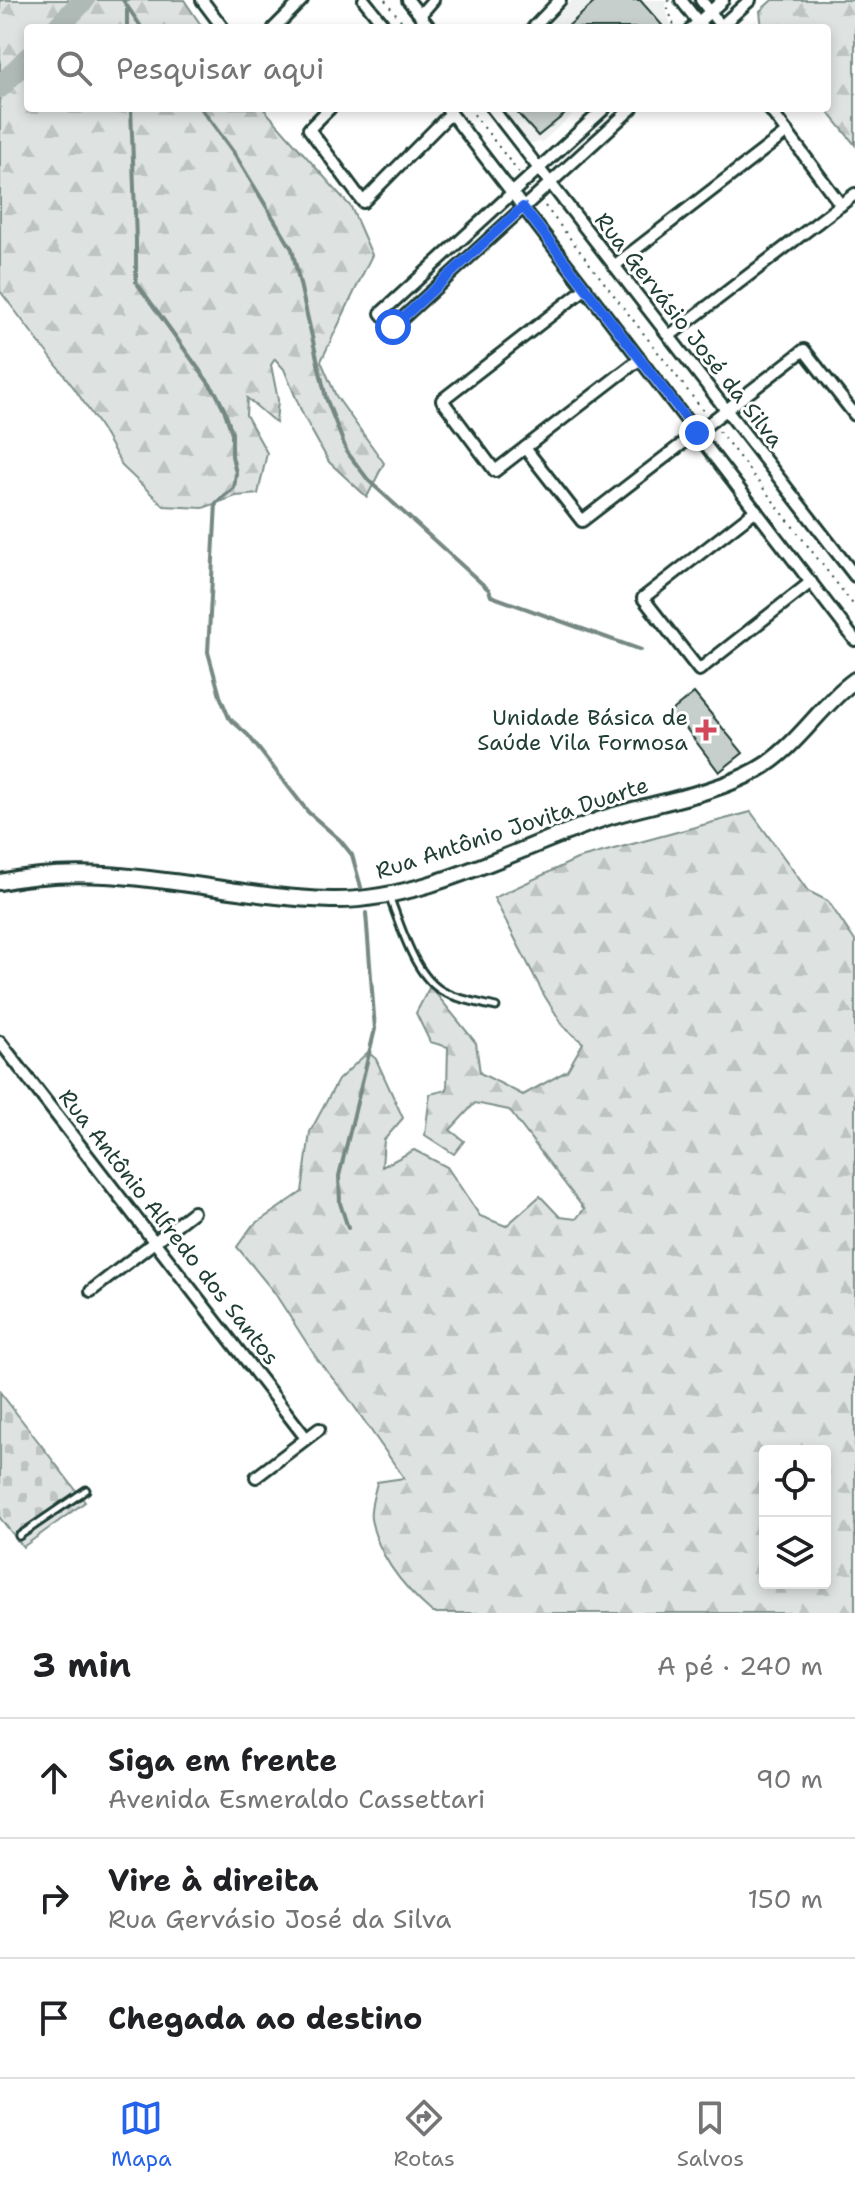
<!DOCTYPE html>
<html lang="pt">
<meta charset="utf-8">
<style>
body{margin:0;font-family:"Shantell Sans",sans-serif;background:#f2f2f2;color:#202124}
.controls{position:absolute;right:24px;bottom:24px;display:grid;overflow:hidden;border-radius:8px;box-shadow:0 4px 12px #0003}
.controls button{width:72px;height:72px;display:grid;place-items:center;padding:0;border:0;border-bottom:2px solid #e0e0e0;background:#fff;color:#202124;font:40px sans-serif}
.stop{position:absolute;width:24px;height:24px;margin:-18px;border:6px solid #2563eb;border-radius:50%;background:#fff}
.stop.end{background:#2563eb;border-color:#fff;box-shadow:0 2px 8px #0008}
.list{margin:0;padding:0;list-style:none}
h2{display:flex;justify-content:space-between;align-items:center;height:104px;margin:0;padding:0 32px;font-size:34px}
h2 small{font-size:26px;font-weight:400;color:#757577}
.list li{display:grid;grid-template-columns:52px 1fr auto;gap:24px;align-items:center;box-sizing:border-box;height:120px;padding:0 32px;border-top:2px solid #e0e0e0}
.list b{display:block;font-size:30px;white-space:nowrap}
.list p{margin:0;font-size:26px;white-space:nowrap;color:#757577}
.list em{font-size:26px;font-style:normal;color:#757577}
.icon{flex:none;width:44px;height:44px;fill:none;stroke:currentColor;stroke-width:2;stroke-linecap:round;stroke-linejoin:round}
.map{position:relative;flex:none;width:855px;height:1613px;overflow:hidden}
.search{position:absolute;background:#fff;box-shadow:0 4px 12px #0003;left:24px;right:24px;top:24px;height:88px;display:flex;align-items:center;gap:20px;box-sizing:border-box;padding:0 28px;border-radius:8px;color:#757577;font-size:30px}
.sheet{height:464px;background:#fff}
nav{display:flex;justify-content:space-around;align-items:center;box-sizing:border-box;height:112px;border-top:2px solid #e0e0e0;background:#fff;font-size:22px;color:#757577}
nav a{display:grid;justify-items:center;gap:4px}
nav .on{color:#2563eb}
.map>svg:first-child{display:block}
.built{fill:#eef1f0}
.forest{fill:url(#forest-firs);stroke:#7e908b;stroke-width:2;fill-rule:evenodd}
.cemetery{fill:url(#cemetery-stones);stroke:#7e908b;stroke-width:2}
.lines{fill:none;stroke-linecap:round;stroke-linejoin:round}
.stream{stroke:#758883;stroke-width:4}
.river{stroke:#afbab7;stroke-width:22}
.building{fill:#c7cfcc;stroke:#1f3d34;stroke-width:2}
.service-casing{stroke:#1f3d34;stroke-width:11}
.minor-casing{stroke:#1f3d34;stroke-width:16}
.secondary-casing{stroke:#1f3d34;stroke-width:20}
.path{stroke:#1f3d34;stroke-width:2;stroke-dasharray:2 6;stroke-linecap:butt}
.service{stroke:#fff;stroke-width:5}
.minor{stroke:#fff;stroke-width:10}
.secondary{stroke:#fff;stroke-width:14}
.route{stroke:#2563eb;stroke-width:10}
.poi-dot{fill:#d1495b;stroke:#fff;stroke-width:3}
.labels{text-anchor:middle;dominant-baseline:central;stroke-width:6;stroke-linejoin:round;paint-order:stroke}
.street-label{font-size:22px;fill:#1f3d34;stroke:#fff}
.poi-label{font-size:22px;fill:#1f3d34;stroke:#fff;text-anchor:end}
</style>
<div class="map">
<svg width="855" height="1613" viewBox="0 0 855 1613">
<defs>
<pattern id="forest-firs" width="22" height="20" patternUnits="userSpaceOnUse" patternTransform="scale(2)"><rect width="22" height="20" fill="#dee3e2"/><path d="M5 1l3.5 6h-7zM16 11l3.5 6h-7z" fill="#bec4c2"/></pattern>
<pattern id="cemetery-stones" width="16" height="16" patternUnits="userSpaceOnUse" patternTransform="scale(2)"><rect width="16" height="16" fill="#dee3e2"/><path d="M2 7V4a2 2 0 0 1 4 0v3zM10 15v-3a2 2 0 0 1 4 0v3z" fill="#bec4c2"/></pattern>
</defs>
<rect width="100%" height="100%" fill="#fff"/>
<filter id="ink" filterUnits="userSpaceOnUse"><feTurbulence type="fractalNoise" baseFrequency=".0125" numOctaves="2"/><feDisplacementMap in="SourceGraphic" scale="16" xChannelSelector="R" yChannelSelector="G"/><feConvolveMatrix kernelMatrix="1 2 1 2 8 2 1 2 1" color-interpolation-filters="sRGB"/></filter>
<g filter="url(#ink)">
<g class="built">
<polygon points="572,0 667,0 665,6 671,26 669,28 545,28"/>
<polygon points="499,108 580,108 542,142 525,143"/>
</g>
<g class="forest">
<polygon points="0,0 184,0 203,28 28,28 28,108 263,108 351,207 372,255 321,361 336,396 384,463 367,497 329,462 303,415 284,369 275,359 271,365 278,400 276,423 247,398 246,415 267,453 258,494 236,496 203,508 164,506 123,467 101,428 74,388 0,291"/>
<polygon points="772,0 855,0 855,145 825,108 827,108 827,28 762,28 760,11"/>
<path d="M 751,812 L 808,891 L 828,901 L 855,941 L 855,1613 L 433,1613 C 405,1589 378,1557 371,1519 C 369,1508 375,1493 377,1482 L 404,1478 L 347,1396 L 317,1359 L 274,1292 L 237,1247 L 252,1226 L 302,1192 L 310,1132 L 338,1080 L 368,1052 L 376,1059 L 403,1118 L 384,1140 L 382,1167 L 414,1150 L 447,1167 L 480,1216 L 506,1226 L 540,1196 L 560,1217 L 576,1219 L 584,1209 L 509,1110 L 475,1103 L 450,1130 L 464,1141 L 454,1154 L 425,1135 L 430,1094 L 447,1090 L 448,1047 L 430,1042 L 416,1013 L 430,986 L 476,1043 L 480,1073 L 523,1095 L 567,1071 L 583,1043 L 564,1027 L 544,995 L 494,898 L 577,859 ZM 825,1451 L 825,1583 L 765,1583 L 765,1451 Z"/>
</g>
<polygon class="cemetery" points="0,1392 85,1502 23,1547 0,1518"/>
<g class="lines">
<g class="stream">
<polyline points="123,0 142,28"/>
<polyline points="127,10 127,28"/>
<polyline points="131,108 136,240 136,282 216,393 224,409 232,433 232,456 236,473 234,488 216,503 208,652 220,696 229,718 248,735 308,812 340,840 352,855 361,887"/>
<polyline points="201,108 234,153 292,249 326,398 347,452 369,481 489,590 491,596 641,650"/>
<polyline points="348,1228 340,1203 339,1176 375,1029 366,913"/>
</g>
<g class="river">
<polyline points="57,28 84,0"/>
<polyline points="0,87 28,58"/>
</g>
</g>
<g class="building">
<polygon points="597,0 640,0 662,25 658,28 566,28"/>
<polygon points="513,108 560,108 565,114 538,136"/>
<polygon points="694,693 743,753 719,772 679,719 675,722 668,714"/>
</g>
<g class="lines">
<defs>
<g id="service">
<path d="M 389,896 C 401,926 415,979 446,993 C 461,1000 480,1003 496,1007"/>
<polyline points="19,1536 86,1490"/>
</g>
<g id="minor">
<polyline points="202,0 223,28"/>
<polyline points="364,0 386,28"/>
<polyline points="408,0 430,28"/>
<polyline points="681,0 703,28"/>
<polyline points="701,0 721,26"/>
<polyline points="420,15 433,0"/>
<polyline points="274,28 302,0"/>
<polyline points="533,28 560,0"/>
<polyline points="692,28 723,0"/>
<polyline points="719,28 750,0"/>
<polyline points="330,108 309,129 363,202 451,113"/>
<polyline points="447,108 855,640"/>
<polyline points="492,108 855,576"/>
<polyline points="605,108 381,313 393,327 632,108"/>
<polyline points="769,108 841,205"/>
<polyline points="614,266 787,132"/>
<polyline points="586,288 442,400 495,471 640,359"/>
<polyline points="669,336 855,194"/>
<polyline points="525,448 582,521 804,350 855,415"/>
<polyline points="756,510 643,598 699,670 811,582"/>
<polyline points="0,1042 306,1438"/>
<polyline points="91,1291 193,1212"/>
<polyline points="256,1477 319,1429"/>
</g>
<path id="secondary" d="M 0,882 C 111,858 220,897 331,900 C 424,902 520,846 608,817 C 657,802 712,795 757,770 C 797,748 819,706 855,680"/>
</defs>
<use href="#service" class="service-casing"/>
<use href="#minor" class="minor-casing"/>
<use href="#secondary" class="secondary-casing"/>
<g class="path">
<polyline points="385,0 407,28"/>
<polyline points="669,0 667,6 675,28"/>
<polyline points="469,108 519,173"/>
<polyline points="545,206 705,413"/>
<polyline points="719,431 855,607"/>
</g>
<use href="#service" class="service"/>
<use href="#minor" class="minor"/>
<use href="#secondary" class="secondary"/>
</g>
</g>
<g class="lines" filter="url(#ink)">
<polyline class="route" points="393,327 523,207 697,433"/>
</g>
<path class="poi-dot" d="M702 718h8v8h8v8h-8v8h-8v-8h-8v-8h8z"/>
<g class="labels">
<g class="street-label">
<text transform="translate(689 330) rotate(52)">Rua Gervásio José da Silva</text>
<text transform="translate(512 828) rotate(-18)">Rua Antônio Jovita Duarte</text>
<text transform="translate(169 1227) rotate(52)">Rua Antônio Alfredo dos Santos</text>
</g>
<g class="poi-label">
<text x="688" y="717">Unidade Básica de<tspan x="688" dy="25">Saúde Vila Formosa</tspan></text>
</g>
</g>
</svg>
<div class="controls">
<button><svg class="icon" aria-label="locate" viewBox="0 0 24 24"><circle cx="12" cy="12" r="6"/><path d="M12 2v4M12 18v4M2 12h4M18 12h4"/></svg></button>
<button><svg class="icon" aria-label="layers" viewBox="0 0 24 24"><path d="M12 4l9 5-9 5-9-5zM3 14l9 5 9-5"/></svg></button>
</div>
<div class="stop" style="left:393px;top:327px"></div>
<div class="stop end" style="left:697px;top:433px"></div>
<div class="search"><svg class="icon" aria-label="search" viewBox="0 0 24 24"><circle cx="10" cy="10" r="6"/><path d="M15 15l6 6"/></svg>Pesquisar aqui</div>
</div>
<section class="sheet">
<h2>3 min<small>A pé · 240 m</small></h2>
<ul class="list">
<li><svg class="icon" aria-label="ahead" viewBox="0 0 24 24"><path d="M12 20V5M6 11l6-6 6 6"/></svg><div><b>Siga em frente</b><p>Avenida Esmeraldo Cassettari</p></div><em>90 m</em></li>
<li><svg class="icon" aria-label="right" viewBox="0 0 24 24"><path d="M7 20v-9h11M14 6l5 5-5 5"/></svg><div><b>Vire à direita</b><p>Rua Gervásio José da Silva</p></div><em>150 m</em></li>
<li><svg class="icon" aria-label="arrive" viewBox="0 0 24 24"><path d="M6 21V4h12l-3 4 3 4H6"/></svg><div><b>Chegada ao destino</b></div></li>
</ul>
</section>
<nav>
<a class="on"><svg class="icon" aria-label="map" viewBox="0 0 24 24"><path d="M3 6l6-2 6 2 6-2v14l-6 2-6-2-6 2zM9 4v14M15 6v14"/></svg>Mapa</a>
<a><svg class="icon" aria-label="directions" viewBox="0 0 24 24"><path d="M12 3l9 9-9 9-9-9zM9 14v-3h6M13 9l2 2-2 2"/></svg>Rotas</a>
<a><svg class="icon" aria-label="saved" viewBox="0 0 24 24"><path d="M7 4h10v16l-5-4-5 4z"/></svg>Salvos</a>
</nav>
